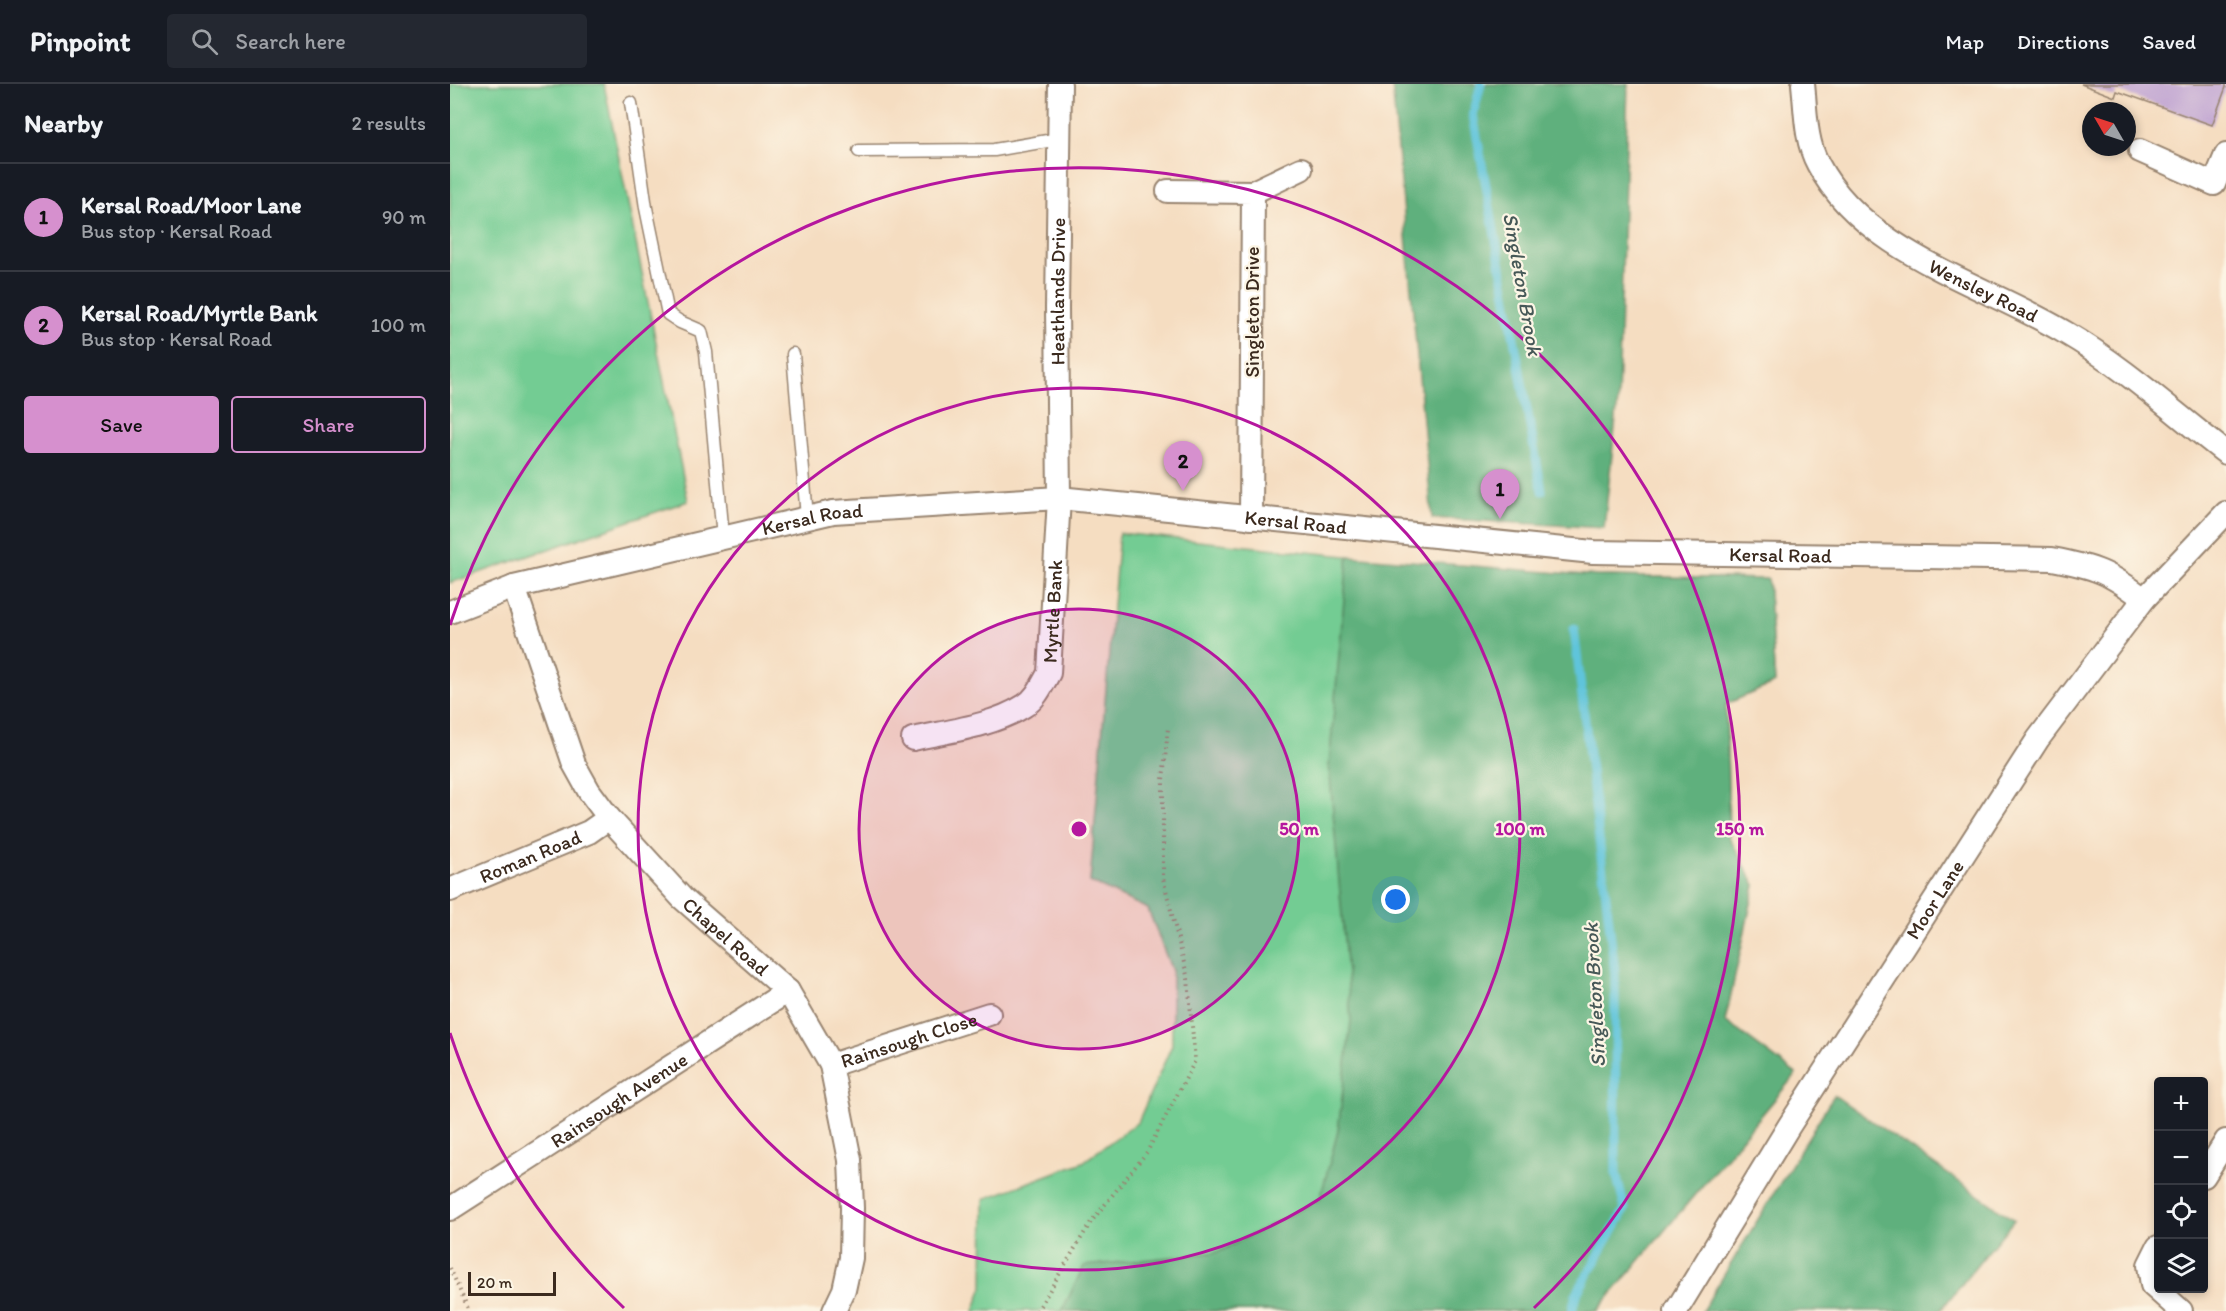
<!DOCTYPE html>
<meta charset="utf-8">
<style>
body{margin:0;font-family:Itim,sans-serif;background:#242831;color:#f1f3f6}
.controls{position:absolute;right:18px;bottom:18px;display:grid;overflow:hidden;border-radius:6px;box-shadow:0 3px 9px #0003}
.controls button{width:54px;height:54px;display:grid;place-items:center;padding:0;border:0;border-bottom:2px solid #363941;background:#171b24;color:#f1f3f6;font:30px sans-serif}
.compass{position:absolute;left:1632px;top:18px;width:54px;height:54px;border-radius:50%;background:#171b24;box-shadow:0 3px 9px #0003;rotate:309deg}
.scale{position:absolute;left:18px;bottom:15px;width:88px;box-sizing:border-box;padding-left:6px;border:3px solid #3b2a1e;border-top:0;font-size:16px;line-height:21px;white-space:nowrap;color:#3b2a1e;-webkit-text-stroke:4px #fcf5e5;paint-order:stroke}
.you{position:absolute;left:946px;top:816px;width:21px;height:21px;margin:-15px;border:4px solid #fff;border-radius:50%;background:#1a73e8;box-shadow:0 0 0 9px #1a73e833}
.badge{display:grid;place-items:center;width:39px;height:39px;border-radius:50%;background:#d690ce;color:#111;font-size:20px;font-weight:700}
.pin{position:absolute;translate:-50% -50px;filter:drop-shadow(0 2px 3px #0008)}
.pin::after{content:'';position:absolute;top:32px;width:21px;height:18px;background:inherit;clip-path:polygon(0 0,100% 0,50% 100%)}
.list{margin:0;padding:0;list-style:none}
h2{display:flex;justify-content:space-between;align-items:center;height:78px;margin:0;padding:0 24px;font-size:26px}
h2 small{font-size:20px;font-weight:400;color:#9ea1a6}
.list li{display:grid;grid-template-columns:39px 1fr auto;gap:18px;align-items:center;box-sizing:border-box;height:108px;padding:0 24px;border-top:2px solid #363941}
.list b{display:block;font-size:22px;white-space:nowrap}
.list p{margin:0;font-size:20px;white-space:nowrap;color:#9ea1a6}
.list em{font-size:20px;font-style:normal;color:#9ea1a6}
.actions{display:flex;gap:12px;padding:18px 24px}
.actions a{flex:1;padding:14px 0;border:2px solid #d690ce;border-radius:6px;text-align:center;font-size:21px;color:#d690ce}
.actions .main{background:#d690ce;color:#111}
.icon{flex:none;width:33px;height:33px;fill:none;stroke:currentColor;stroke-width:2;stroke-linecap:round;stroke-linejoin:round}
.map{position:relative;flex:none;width:1776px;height:1227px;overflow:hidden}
header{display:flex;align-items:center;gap:36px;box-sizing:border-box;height:84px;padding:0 30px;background:#171b24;border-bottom:2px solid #363941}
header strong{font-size:28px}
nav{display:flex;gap:33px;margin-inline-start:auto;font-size:21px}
.search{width:420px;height:54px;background:#242831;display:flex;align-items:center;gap:15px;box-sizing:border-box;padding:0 21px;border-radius:6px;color:#9ea1a6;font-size:22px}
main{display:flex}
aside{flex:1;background:#171b24}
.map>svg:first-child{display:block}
.green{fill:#73cc93;stroke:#577b58;stroke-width:1.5}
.forest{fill:#5eb07d;stroke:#4c6d4e;stroke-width:1.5}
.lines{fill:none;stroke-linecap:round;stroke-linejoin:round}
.stream{stroke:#5ec4db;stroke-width:9}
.building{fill:#c1a5d2}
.service-casing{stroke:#988470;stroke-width:15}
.minor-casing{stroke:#988470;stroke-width:26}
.path{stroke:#988470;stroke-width:4;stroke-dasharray:1.5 4.5;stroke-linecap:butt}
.service{stroke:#fff;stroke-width:12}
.minor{stroke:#fff;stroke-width:22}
.ring{fill:none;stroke:#b5179e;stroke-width:3}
.labels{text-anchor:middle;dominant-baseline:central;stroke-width:4.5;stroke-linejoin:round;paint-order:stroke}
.street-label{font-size:20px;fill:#3b2a1e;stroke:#fcf5e5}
.water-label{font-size:21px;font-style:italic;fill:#465857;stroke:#fcf5e5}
.centre{fill:#b5179e;stroke:#fcf5e5;stroke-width:3}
.ring-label{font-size:18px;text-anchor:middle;font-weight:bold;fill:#b5179e;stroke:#fcf5e5;stroke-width:4.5;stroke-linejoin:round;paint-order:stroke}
</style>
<header>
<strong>Pinpoint</strong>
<div class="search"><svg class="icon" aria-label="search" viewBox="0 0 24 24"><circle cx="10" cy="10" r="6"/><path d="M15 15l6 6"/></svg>Search here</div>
<nav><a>Map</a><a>Directions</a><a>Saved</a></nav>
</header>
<main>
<aside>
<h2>Nearby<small>2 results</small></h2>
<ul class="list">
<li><span class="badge">1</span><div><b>Kersal Road/Moor Lane</b><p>Bus stop · Kersal Road</p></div><em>90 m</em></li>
<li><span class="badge">2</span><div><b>Kersal Road/Myrtle Bank</b><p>Bus stop · Kersal Road</p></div><em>100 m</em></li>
</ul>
<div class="actions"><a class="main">Save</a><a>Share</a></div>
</aside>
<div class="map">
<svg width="1776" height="1227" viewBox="0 0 1776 1227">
<rect width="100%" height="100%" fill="#fcf5e5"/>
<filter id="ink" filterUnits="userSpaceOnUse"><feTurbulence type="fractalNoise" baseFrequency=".0167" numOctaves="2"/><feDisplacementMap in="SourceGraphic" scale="12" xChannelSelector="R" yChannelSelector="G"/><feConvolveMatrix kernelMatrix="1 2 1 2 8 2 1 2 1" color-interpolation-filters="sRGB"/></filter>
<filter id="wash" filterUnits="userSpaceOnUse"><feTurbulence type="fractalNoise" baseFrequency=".008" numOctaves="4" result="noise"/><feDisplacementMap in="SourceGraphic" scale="24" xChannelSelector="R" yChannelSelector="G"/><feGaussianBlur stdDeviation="1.35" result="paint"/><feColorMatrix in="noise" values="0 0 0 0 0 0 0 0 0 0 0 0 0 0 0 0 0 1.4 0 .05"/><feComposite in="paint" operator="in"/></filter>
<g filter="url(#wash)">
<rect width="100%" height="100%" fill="#f5ddc1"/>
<g class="green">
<polygon points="0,0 154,0 238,417 0,499"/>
<polygon points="669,449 994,482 1148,492 1318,495 1325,599 1276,620 1279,753 1305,801 1275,937 1346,990 1147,1227 524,1227 533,1203 534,1115 633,1078 688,1038 722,961 722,887 698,825 640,798"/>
</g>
<g class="forest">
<polygon points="942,0 1178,0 1168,316 1154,444 982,434"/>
<polygon points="898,472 1148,492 1318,495 1325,599 1276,620 1279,753 1305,801 1275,937 1346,990 1147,1227 612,1227 634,1182 769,1168 870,1115 888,1047 901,937 879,681"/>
<polygon points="1384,1011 1564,1136 1490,1227 1252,1227"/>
</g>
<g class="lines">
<g class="stream">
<polyline points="1031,0 1023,31 1092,407"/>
<polyline points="1122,1227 1126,1211 1175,1125 1166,1089 1165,888 1124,545"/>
</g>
</g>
<g id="blocks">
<polygon class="building" points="1631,0 1776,0 1776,3 1762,41 1667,7 1665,13"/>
</g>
</g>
<g filter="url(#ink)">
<use href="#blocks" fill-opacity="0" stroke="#988470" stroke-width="1.5"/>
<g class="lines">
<defs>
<g id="service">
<polyline points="181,19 196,124 218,230 230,238 251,247 256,268 273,453"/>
<polyline points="409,67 544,66 609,55"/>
<polyline points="343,270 357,433"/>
</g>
<g id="minor">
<path id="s1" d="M 1353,0 C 1356,27 1355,56 1368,80 C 1414,169 1535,200 1616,249 C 1673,282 1724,329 1776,369"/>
<polyline points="1690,67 1764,100 1776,71"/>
<polyline points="718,107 803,108 801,434"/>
<polyline points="803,108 851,85"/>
<path id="s2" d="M 64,503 L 124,680 L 139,707 L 159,734 L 232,814 L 338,907 L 381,981 L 400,1076 L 402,1124 L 401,1174 L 394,1206 L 384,1227"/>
<path id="s3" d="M 0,528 L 64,503 L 383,428 L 609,414 L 1143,468 L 1602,475 C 1645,483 1659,488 1694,515"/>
<path id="s4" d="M 463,655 C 498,647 543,642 574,622 C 586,615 592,601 599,589 L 609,414 L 607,224 L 610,0"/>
<path id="s5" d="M 0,806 L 139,748 L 159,734"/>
<path id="s6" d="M 381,981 L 539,930"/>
<polyline points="1754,1092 1776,1057"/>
<path id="s7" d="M 0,1125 L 338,907"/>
<polyline points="1708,1163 1699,1181 1702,1201 1731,1227"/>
<path id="s8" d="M 1226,1227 L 1339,1042 L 1588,655 L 1694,515 L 1776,429"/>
</g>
</defs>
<use href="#service" class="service-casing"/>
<use href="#minor" class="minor-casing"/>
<g class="path">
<polyline points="0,1184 19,1227"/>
<polyline points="587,1227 641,1138 697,1068 745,977 738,895 713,794 713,696 718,644"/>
</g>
<use href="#service" class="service"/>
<use href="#minor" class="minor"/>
</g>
</g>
<circle cx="629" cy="745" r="220" fill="#b5179e" fill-opacity=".12"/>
<g class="ring">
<circle cx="629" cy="745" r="220"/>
<circle cx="629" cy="745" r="441"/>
<path d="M174 1224A661 661 0 0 1 0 949M0 541A661 661 0 1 1 1084 1224"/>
</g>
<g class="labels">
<g class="street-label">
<text stroke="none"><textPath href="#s1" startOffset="294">Wensley Road</textPath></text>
<text stroke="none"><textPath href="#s4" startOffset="540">Heathlands Drive</textPath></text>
<text transform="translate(802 228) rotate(-90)">Singleton Drive</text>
<text stroke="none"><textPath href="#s3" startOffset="375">Kersal Road</textPath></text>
<text stroke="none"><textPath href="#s3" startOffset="861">Kersal Road</textPath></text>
<text stroke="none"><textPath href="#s3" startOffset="1347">Kersal Road</textPath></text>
<text stroke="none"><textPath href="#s4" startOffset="220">Myrtle Bank</textPath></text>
<text stroke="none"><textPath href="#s5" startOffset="87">Roman Road</textPath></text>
<text stroke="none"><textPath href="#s8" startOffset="486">Moor Lane</textPath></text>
<text stroke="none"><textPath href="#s2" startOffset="418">Chapel Road</textPath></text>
<text stroke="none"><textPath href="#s6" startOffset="82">Rainsough Close</textPath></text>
<text stroke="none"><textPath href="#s7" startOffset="201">Rainsough Avenue</textPath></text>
</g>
<g class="water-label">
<text transform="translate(1073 200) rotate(80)">Singleton Brook</text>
<text transform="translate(1144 911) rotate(-93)">Singleton Brook</text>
</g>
</g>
<circle cx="629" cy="745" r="9" class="centre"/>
<g class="ring-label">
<text x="849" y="751">50 m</text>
<text x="1070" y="751">100 m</text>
<text x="1290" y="751">150 m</text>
</g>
</svg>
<div class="controls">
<button>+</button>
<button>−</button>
<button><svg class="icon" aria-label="locate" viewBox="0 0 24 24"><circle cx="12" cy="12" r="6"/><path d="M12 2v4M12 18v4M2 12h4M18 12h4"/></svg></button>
<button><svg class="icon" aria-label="layers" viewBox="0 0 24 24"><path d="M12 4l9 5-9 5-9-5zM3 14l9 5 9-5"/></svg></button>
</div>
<svg class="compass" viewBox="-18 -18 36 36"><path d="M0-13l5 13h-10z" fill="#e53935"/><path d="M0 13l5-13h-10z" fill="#9ea1a6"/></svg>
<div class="scale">20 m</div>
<div class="you"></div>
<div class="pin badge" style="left:1050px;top:435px">1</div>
<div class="pin badge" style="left:733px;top:407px">2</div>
</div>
</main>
